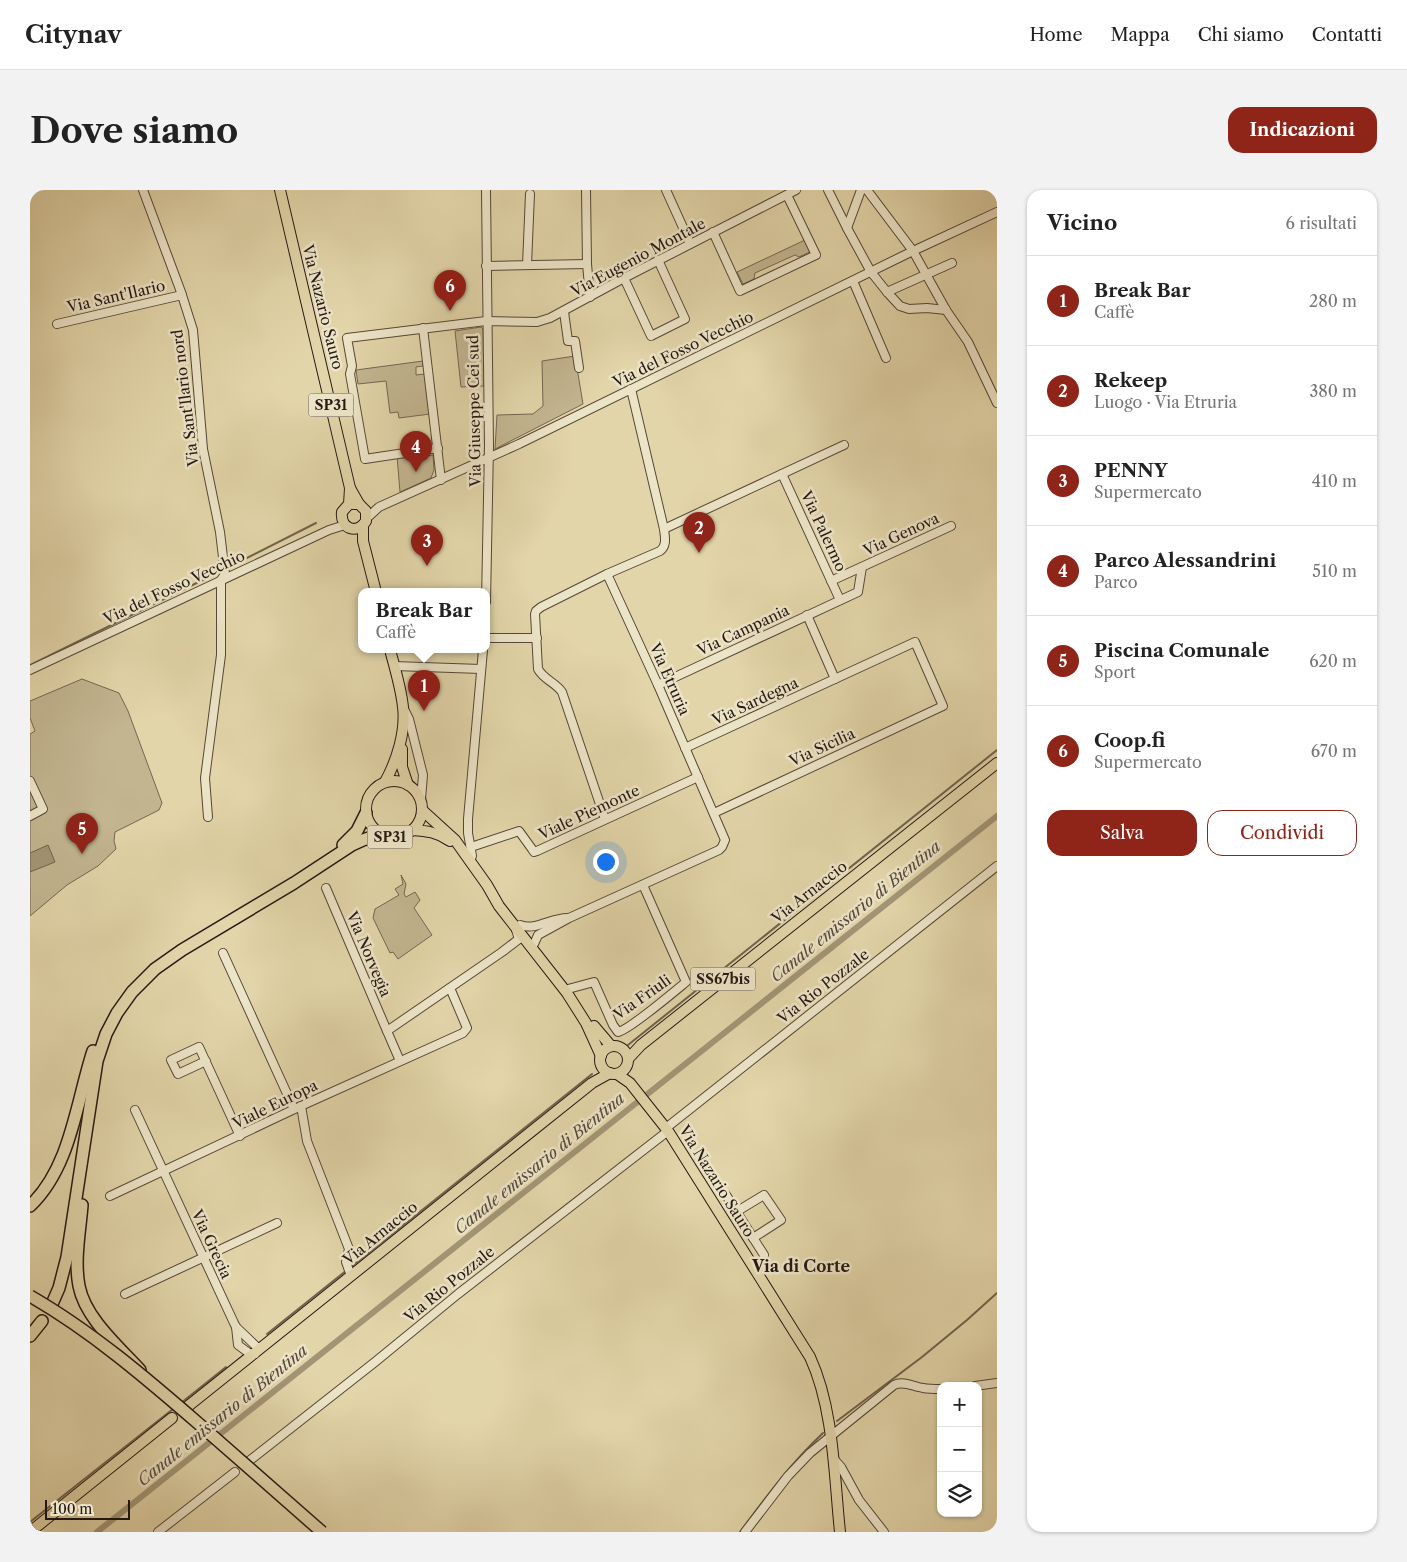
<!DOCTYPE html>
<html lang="it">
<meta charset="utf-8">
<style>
body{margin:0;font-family:"Libre Caslon Text",serif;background:#f2f2f2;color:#222}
.controls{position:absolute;right:15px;bottom:15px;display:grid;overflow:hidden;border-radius:10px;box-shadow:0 1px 4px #0004}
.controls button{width:45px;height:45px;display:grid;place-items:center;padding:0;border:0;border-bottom:1px solid #e0e0e0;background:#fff;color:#222;font:25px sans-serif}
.scale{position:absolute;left:15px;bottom:12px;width:85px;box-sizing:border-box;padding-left:5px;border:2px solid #261813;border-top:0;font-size:14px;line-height:18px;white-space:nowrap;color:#261813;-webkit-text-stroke:4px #ece4c7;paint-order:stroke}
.you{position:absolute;left:575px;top:671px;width:18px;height:18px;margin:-12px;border:4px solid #fff;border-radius:50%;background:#1a73e8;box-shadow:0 0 0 8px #1a73e833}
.badge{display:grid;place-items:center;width:32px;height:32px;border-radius:50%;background:#8f2418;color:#fff;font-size:16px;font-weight:700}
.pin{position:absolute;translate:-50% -41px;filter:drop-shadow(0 1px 2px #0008)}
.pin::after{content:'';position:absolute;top:26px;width:18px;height:15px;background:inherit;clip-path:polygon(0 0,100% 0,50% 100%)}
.popup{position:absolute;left:328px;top:398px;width:132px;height:65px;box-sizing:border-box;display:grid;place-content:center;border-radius:10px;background:#fff;filter:drop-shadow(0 1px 4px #0005);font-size:16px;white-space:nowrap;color:#767676}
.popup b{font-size:19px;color:#222}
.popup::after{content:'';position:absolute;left:50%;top:100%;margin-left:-10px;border:10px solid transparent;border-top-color:#fff}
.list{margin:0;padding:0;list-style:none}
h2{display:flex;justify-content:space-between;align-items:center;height:65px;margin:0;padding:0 20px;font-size:21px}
h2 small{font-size:16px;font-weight:400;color:#767676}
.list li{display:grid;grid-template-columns:32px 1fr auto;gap:15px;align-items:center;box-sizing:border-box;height:90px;padding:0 20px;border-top:1px solid #e0e0e0}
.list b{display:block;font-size:19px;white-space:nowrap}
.list p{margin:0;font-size:16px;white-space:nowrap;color:#767676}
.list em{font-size:16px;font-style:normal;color:#767676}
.actions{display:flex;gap:10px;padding:15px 20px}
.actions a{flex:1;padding:11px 0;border:1px solid #8f2418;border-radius:15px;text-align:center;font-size:18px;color:#8f2418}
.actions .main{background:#8f2418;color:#fff}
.icon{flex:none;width:28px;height:28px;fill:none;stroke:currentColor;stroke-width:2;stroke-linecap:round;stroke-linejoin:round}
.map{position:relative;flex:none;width:967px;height:1342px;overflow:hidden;border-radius:15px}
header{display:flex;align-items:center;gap:30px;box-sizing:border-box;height:70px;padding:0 25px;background:#fff;border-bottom:1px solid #e0e0e0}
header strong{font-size:24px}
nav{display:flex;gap:28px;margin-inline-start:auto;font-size:18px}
.intro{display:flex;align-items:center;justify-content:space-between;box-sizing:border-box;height:120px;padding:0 30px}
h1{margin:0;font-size:35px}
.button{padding:12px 22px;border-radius:15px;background:#8f2418;color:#fff;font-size:18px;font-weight:700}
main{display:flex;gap:30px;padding:0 30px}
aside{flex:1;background:#fff;border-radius:15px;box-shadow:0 1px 4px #0004}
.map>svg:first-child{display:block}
.green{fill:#c2b590;stroke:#746652}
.water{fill:#a29576;stroke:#70634e}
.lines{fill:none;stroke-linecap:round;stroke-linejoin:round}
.stream{stroke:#70634e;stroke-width:2}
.canal{stroke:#a29576;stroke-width:6}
.minor-casing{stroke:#554738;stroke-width:10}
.major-casing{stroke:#261813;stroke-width:12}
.highway-casing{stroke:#261813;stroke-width:14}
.minor{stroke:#ece4c7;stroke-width:8}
.major{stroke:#e2d5a9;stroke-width:10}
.highway{stroke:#e2d5a9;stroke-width:11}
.highway-bridge-casing{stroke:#261813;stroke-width:14;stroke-linecap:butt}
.highway-bridge{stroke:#e2d5a9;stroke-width:11}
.labels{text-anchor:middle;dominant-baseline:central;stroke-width:5;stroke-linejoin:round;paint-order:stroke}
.shield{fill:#ece4c7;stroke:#615549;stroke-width:1}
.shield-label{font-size:14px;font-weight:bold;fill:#261813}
.street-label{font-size:15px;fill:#261813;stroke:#ece4c7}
.water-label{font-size:16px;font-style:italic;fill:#584a3b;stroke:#ece4c7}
.neighbourhood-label{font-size:16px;font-weight:bold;fill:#261813;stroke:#ece4c7}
</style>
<header>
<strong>Citynav</strong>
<nav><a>Home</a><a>Mappa</a><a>Chi siamo</a><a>Contatti</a></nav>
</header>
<div class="intro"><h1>Dove siamo</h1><a class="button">Indicazioni</a></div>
<main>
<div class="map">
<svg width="967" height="1342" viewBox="0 0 967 1342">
<rect width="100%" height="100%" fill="#e2d5a9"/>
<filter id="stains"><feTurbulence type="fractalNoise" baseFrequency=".004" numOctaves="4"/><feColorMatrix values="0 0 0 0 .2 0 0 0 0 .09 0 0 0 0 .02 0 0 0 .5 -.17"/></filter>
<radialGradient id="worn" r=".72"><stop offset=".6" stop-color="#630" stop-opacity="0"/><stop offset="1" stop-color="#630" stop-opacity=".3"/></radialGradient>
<g class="green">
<polygon points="775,50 780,62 769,67 765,65 725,83 724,89 713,94 707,82"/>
<polygon points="451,137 453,139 454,196 431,197 425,141"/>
<polygon points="545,166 553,214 465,259 467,225 503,224 513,216 512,171"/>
<polygon points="393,171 393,176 386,177 386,185 395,184 400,224 369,228 368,222 360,223 356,191 328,194 326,180"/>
<polygon points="378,265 379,268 403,265 404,280 401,288 370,302 367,266"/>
<polygon points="52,489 89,503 98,521 132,613 129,620 85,642 84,651 86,659 68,676 37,695 0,726 0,544 5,541 0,528 0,511"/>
<polygon points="371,685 376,694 374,704 376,707 385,702 390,710 384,718 402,745 368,769 363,762 360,763 343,728 345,719 369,705 365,699 373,694"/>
</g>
<polygon class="water" points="18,655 25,672 0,682 0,663"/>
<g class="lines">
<g class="stream">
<polyline points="197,378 286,333"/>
<polyline points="0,475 193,380"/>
<polyline points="598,855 967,560"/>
<polyline points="321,1077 562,884"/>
<polyline points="237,1144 317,1080"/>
<polyline points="151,1213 196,1177"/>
<polyline points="807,1231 892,1167 937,1130 967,1103"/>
<polyline points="0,1332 143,1219"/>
<path d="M 710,1342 C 736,1307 761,1273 793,1243"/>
</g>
<polyline class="canal" points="67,1342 967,626"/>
<defs>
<g id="minor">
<polyline points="113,0 151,102 163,140 173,259 190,342 195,384 191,390 191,465 175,588 178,627"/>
<polyline points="456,0 459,256 456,412"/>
<polyline points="556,0 557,74 560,107"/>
<polyline points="636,0 660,53"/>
<polyline points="798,0 817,38"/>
<polyline points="831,0 817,38 841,82 857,102 870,116 879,119 897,118 916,120"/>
<polyline points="837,0 883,61 916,120 938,152 967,213"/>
<polyline points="683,42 710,101 786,65 757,5"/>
<polyline points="497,75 500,4"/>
<polyline points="456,76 557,74"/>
<polyline points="594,88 621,146 655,129 628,70"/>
<polyline points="823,91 856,168"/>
<polyline points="857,102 922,73"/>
<polyline points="534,122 538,151 545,151 549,178"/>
<polyline points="27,134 152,105"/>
<polyline points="393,138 411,290"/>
<polyline points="408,258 335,269 320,184 322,176 317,148 456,131 507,132 520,128 594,88 766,0"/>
<polyline points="752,284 810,410"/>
<polyline points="337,328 349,317 489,254 883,61 967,22"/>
<polyline points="634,339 814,255"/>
<polyline points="801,391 921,336"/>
<polyline points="777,425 805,489"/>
<polyline points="456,448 507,448"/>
<polyline points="364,476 451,479"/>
<polyline points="0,480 299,340 315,335"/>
<polyline points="628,495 828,402 832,377"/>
<polyline points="374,519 379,529 393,585 391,609"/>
<polyline points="655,558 885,452 913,516 684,623"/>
<polyline points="0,591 13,619 0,626"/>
<path d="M 575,629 L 532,502 C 525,492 514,490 508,479 L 505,424 L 506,421 L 511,417 L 577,384"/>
<polyline points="441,657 489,641 502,659 504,662 507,661 668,587"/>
<polyline points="440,671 442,666 438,643 438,629 453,460"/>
<polyline points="296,698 357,841"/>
<path d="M 490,735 C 505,741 521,728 537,728"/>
<path d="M 504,754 L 508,745 L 539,728 L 689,660 L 692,657 L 695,650 L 628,495 L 577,384 L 630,361 C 637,356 635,347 634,339 L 601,199"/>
<polyline points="193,763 264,919"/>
<path d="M 538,799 L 564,792 L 583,835 L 588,842 C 599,840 645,801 656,792 L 613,695"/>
<polyline points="176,871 148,884 141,870 169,857 210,946"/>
<polyline points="370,871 357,841 472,762 489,749 486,740"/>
<polyline points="271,916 277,951 319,1059 316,1072 321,1086"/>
<polyline points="105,920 204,1133 206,1137 229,1159"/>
<polyline points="636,938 967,676"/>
<polyline points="696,1005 734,1065"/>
<polyline points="80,1006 271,916 433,843 437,838 420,798"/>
<polyline points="706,1022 734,1005 751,1030 723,1048"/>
<polyline points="95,1104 247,1033"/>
<polyline points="206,1137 208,1155 219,1163 225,1164"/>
<polyline points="945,1196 967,1193"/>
<polyline points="803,1268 811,1277 829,1310 854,1342"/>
<polyline points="219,1271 345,1172 428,1104 638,941"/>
<polyline points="128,1342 205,1282"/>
<path d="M 715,1342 L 758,1286 L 780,1263 L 864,1195 C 873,1190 884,1197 893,1198 C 899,1199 905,1199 911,1199"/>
</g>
<g id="major">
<polyline points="250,0 320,298 329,314"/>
<path d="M 319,314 L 329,314 L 336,321 L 336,331 C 327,345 310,339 312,322 L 319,314 L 320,298"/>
<polyline points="333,335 333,351 346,402"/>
<polyline points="372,559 372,577 378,595"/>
<circle cx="364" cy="619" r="28"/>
<path d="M 355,592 C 367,570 376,541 373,517 C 371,498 365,478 360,460"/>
<polyline points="392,620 425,650 457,695 469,716 537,803 556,833 571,866"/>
<path d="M 382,640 C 397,641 407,642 420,651"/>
<polyline points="564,836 581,856"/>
<circle cx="584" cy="870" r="14"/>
<polyline points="598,869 611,855 967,573"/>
<path d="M 587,884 L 600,893 L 638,941 L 780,1167 C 804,1219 804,1285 810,1342"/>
<polyline points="157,1217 562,893 580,883"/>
<polyline points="0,1342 142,1228"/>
</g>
<g id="highway">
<polyline points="313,655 327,641 336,623"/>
<path d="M 52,1015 C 50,1041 44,1070 49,1096 C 55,1128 89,1157 110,1180"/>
<path d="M 0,1016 C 41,977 46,913 63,861"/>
<polyline points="22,1114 29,1098 37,1067 67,871 76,844 87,823 102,802 125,779 152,760 264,693 322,655 333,650 350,644"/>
<polyline points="0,1146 12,1131"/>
</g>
</defs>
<use href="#minor" class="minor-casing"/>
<use href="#major" class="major-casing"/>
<use href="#highway" class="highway-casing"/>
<use href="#minor" class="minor"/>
<use href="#major" class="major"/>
<use href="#highway" class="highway"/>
<defs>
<path id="highway-bridge" d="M 0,1106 C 61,1141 116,1188 169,1234 C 210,1270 251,1306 292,1342"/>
</defs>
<use href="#highway-bridge" class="highway-bridge-casing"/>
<use href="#highway-bridge" class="highway-bridge"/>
</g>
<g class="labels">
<g class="shield">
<rect x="278.5" y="203.5" width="45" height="23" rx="4"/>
<rect x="337.5" y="635.5" width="45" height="23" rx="4"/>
<rect x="660.5" y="777.5" width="65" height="23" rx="4"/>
</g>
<g class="shield-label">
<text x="301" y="215">SP31</text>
<text x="360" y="647">SP31</text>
<text x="693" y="789">SS67bis</text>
</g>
<g class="street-label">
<text transform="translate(608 67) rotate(-28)">Via Eugenio Montale</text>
<text transform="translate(86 106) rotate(-13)">Via Sant'Ilario</text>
<text transform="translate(293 117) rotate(76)">Via Nazario Sauro</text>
<text transform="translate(653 159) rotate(-26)">Via del Fosso Vecchio</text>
<text transform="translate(155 208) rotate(-97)">Via Sant'Ilario nord</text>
<text transform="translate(444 221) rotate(-91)">Via Giuseppe Cei sud</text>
<text transform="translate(794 341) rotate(65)">Via Palermo</text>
<text transform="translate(871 344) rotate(-25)">Via Genova</text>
<text transform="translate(144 397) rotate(-25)">Via del Fosso Vecchio</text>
<text transform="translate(713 440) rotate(-25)">Via Campania</text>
<text transform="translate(640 489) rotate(66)">Via Etruria</text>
<text transform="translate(725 511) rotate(-25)">Via Sardegna</text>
<text transform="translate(792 557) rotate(-25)">Via Sicilia</text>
<text transform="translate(559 622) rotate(-25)">Viale Piemonte</text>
<text transform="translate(779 702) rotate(-38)">Via Arnaccio</text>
<text transform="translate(339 764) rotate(67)">Via Norvegia</text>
<text transform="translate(793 796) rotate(-38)">Via Rio Pozzale</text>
<text transform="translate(612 807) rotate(-35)">Via Friuli</text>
<text transform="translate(245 914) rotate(-26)">Viale Europa</text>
<text transform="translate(687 991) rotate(58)">Via Nazario Sauro</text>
<text transform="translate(350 1043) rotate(-39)">Via Arnaccio</text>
<text transform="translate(182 1054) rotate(65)">Via Grecia</text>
<text transform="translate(419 1094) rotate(-39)">Via Rio Pozzale</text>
</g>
<g class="water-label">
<text transform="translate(825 721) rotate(-39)">Canale emissario di Bientina</text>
<text transform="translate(509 973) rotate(-39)">Canale emissario di Bientina</text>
<text transform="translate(192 1225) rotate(-39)">Canale emissario di Bientina</text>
</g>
<g class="neighbourhood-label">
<text x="771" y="1076">Via di Corte</text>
</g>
</g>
<rect width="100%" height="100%" filter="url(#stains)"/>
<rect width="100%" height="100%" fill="url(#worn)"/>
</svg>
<div class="controls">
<button>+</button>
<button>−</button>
<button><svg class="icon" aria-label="layers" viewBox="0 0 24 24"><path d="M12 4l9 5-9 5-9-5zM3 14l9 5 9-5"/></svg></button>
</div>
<div class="scale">100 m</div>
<div class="you"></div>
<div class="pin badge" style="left:394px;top:521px">1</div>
<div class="popup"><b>Break Bar</b>Caffè</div>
<div class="pin badge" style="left:669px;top:363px">2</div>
<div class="pin badge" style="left:397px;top:376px">3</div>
<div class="pin badge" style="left:386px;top:282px">4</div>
<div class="pin badge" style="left:52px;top:664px">5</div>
<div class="pin badge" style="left:420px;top:121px">6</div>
</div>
<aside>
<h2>Vicino<small>6 risultati</small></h2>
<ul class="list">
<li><span class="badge">1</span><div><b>Break Bar</b><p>Caffè</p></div><em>280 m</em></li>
<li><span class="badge">2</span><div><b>Rekeep</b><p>Luogo · Via Etruria</p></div><em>380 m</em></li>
<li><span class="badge">3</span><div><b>PENNY</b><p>Supermercato</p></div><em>410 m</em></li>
<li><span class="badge">4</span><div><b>Parco Alessandrini</b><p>Parco</p></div><em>510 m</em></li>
<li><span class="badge">5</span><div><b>Piscina Comunale</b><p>Sport</p></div><em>620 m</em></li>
<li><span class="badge">6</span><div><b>Coop.fi</b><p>Supermercato</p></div><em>670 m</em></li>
</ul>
<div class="actions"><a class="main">Salva</a><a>Condividi</a></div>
</aside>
</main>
